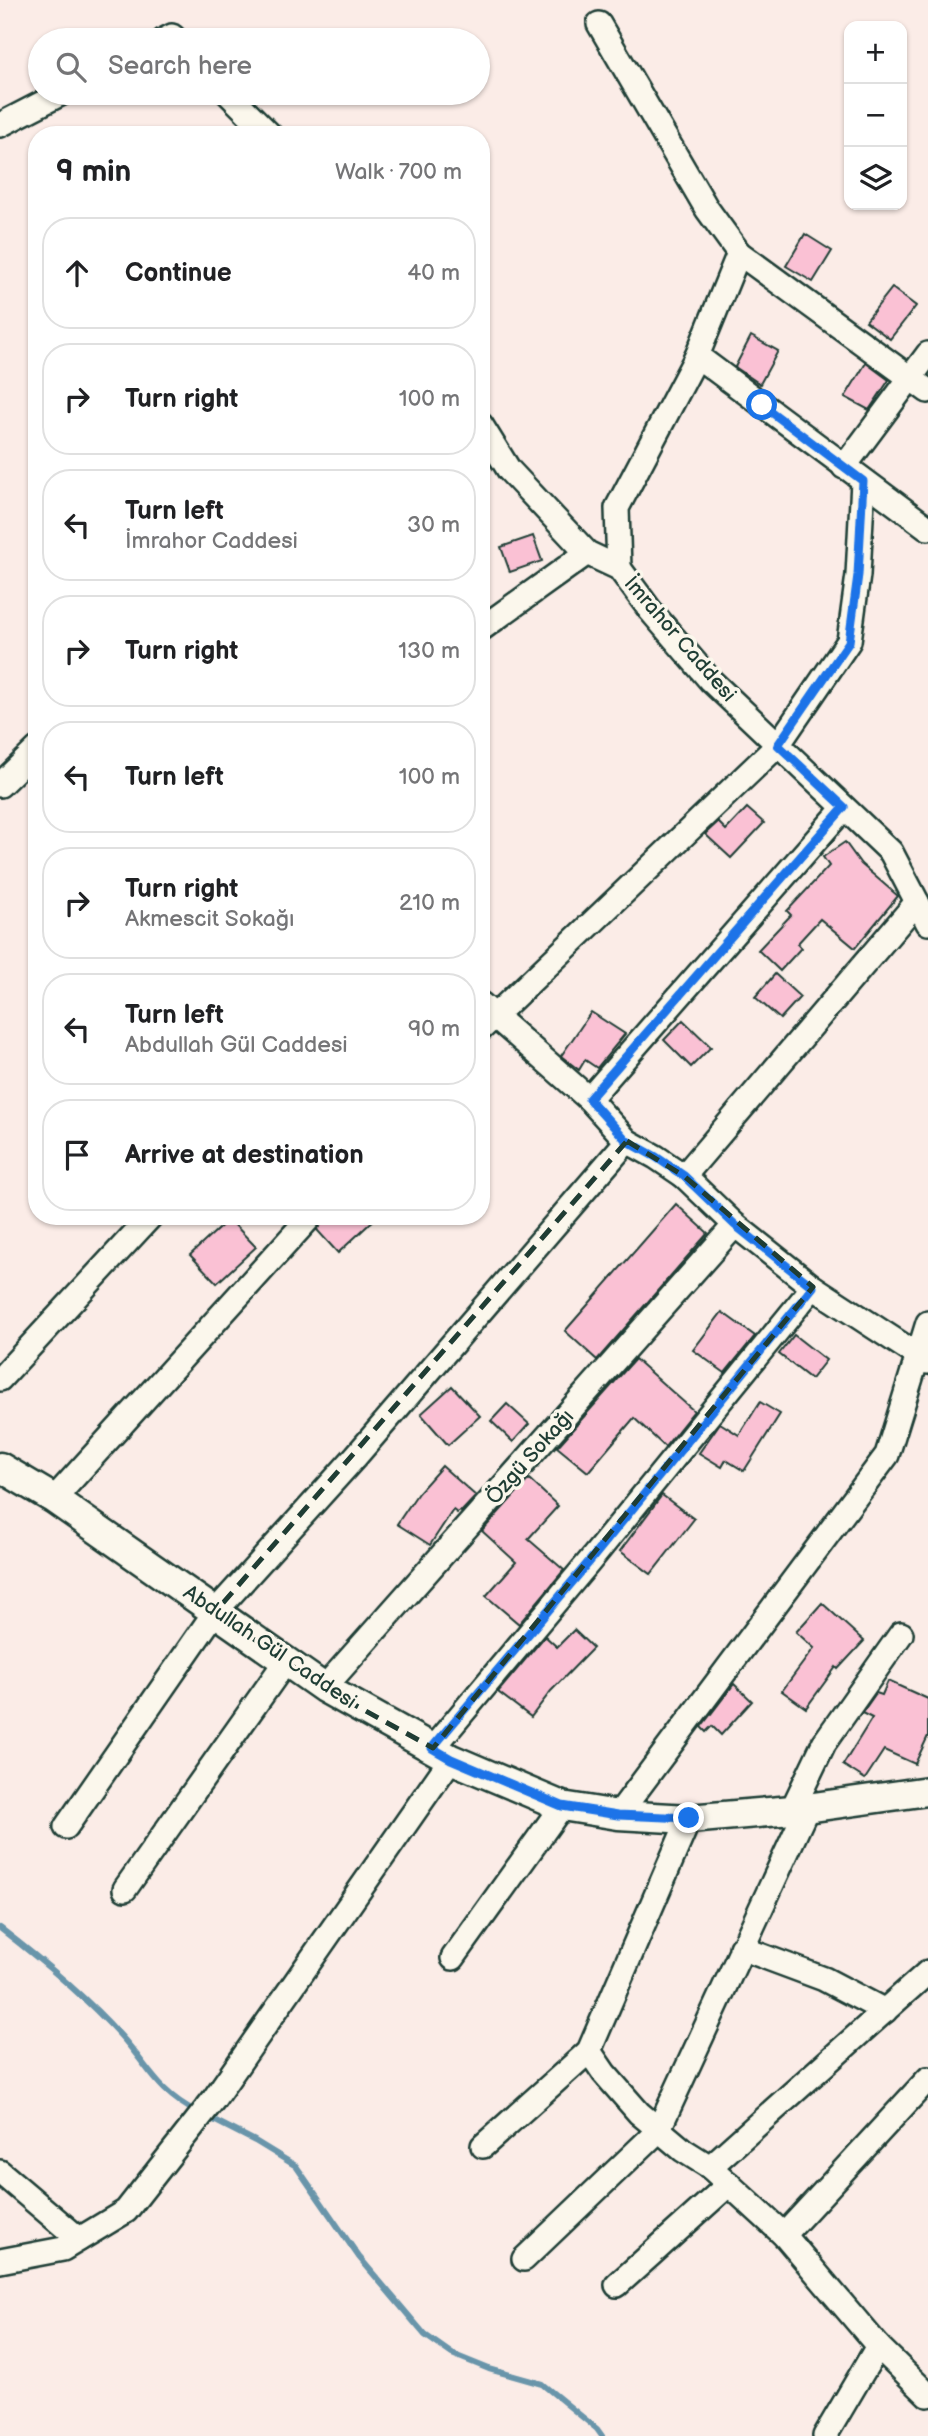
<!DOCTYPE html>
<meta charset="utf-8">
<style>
body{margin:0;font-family:"Balsamiq Sans",sans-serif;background:#f2f2f2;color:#202124}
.controls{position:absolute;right:21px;top:21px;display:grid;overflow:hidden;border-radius:14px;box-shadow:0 2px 5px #0004}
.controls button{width:63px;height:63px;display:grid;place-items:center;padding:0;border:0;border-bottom:2px solid #e0e0e0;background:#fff;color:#202124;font:35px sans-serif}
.stop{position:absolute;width:21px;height:21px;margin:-16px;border:5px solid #1a73e8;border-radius:50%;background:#fff}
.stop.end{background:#1a73e8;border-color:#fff;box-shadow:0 2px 7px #0008}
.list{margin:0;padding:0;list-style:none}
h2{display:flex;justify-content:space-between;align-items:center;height:91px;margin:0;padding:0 28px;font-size:30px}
h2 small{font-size:23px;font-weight:400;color:#757577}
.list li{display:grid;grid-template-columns:46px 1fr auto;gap:21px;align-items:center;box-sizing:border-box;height:112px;margin:0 14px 14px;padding:0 14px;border:2px solid #e0e0e0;border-radius:28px}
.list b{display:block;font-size:26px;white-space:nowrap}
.list p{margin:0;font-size:23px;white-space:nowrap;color:#757577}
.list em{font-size:23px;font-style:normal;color:#757577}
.icon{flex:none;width:38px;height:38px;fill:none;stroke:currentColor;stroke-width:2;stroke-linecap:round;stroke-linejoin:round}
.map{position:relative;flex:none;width:928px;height:2436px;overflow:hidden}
.search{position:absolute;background:#fff;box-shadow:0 2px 5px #0004;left:28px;top:28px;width:462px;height:77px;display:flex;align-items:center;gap:18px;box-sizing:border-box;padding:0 24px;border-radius:38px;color:#757577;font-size:26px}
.panel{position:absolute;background:#fff;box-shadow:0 2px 5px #0004;left:28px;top:126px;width:462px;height:1099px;border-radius:28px}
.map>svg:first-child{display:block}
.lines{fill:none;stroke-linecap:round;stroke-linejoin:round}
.stream{stroke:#6995aa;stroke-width:6}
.building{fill:#fac1d4;stroke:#1f3d34;stroke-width:2}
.minor-casing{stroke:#1f3d34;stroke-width:28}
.tertiary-casing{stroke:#1f3d34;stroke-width:33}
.minor{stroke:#fbf7ec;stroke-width:23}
.tertiary{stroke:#fbf7ec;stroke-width:28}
.route{stroke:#1a73e8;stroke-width:9}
.marked{fill:none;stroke:#1f3d34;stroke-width:5;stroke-dasharray:14 9;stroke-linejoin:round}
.labels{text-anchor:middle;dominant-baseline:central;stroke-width:7;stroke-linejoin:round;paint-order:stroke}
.street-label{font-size:21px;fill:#1f3d34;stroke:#fbf7ec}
</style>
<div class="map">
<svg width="928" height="2436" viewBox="0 0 928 2436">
<rect width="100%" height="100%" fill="#fbece7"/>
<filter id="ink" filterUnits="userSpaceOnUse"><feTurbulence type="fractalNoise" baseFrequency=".0143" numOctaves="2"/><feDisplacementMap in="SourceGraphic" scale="14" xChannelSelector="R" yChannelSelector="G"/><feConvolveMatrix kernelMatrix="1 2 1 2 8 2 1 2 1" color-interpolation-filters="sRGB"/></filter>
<g filter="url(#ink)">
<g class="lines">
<g class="stream">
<path d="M 0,1928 C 43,1961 85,1996 121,2036 C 149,2067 157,2092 197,2112"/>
<polyline points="206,2116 255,2141 296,2166 359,2257 425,2335 452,2354 489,2369 542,2384 597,2429 602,2436"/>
</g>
</g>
<g class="building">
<polygon points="805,234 832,251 813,282 786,266"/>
<polygon points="892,288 916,306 890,339 866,321"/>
<polygon points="751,336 778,351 760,384 735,367"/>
<polygon points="866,363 889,380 869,410 845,397"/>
<polygon points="533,536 542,561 510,572 501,547"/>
<polygon points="747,808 764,823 731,858 705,834 718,822 726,830"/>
<polygon points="845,842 861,864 898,896 855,948 820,919 797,944 801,948 780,971 758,950 791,915 787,911 829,866 823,857"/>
<polygon points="775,974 800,997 780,1019 755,997"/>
<polygon points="591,1012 625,1034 597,1068 585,1060 579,1070 561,1056"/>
<polygon points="683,1020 711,1047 691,1067 664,1040"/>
<polygon points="676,1204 708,1233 597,1360 565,1331"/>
<polygon points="378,1216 338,1253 317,1230 326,1216"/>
<polygon points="229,1219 256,1247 217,1283 190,1255"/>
<polygon points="722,1312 755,1336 725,1373 693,1350"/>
<polygon points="794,1335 826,1360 811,1379 779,1354"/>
<polygon points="635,1359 694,1411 665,1447 634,1418 588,1472 557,1447"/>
<polygon points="452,1386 480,1416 448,1445 421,1414"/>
<polygon points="760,1402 780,1414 744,1471 726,1460 722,1467 699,1453 720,1423 739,1435"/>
<polygon points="507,1404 529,1424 513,1442 491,1421"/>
<polygon points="442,1466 476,1496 461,1512 460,1511 457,1513 453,1510 430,1545 397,1524 418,1493"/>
<polygon points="529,1479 558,1506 528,1539 564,1570 519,1624 486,1596 516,1562 482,1531"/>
<polygon points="662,1495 694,1519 651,1574 620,1551"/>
<polygon points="822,1603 864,1641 838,1669 836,1667 806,1708 782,1691 814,1648 796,1632"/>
<polygon points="574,1630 593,1648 551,1691 531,1717 498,1692 545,1636 557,1647"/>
<polygon points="888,1681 928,1699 928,1736 915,1764 884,1750 865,1779 843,1765 872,1718 862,1713 876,1693 882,1695"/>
<polygon points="734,1684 752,1701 721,1735 712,1726 706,1732 701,1727"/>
</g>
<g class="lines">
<defs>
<g id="minor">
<polyline points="599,24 707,209 739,253 928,391"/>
<polyline points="164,40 172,36 176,40"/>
<polyline points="228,93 270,135"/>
<polyline points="0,125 62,93"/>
<polyline points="697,356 928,528"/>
<polyline points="481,425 509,470 587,553 619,568 650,610 710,680 891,852 928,923"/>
<polyline points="844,467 928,354"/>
<polyline points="619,568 617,508 697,356 739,253"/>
<polyline points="481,629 587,553"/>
<polyline points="0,785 37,749"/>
<polyline points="481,1004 589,1099 627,1141 656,1157 684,1176 735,1225 813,1287 928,1362"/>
<polyline points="481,1029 778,745 849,641 858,575 863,481"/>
<polyline points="589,1099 844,808"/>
<polyline points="684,1176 917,902"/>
<polyline points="0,1379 151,1216"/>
<polyline points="54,1499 311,1216"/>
<polyline points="324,1688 735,1225"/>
<polyline points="433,1748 589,1562 813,1287"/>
<polyline points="792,1810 824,1743 901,1634"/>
<polyline points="618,1815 887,1455 928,1323"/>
<polyline points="66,1827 215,1612 356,1456 627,1141"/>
<polyline points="125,1889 286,1661"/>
<polyline points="741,1948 824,1979 885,2011"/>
<polyline points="453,1958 562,1806"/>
<polyline points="589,2051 604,2073 639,2113 683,2150 710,2167 784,2235 878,2346 928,2395"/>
<polyline points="483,2146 589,2051 689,1819"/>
<polyline points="710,2167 928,1972"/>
<polyline points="0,2172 79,2239"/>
<polyline points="784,2235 928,2079"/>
<polyline points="524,2259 658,2131 804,1815 804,1809"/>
<polyline points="0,2261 63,2249 126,2211 214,2099 451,1759"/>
<polyline points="617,2285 729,2184"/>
<polyline points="825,2436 878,2346"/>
</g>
<polyline id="tertiary" points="0,1467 54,1499 324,1688 451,1759 562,1806 618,1815 689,1819 792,1810 928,1791"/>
</defs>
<use href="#minor" class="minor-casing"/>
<use href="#tertiary" class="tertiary-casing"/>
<use href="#minor" class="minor"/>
<use href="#tertiary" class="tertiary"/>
</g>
</g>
<g class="lines" filter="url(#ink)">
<polyline class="route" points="689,1818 618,1815 562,1806 451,1759 432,1748 589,1562 813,1287 735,1225 684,1176 656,1157 627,1141 589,1099 844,807 778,745 849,642 858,575 863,481 762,405"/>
</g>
<path class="marked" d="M 627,1141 L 684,1176 L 813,1287 L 433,1748 L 324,1688 L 215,1612 Z"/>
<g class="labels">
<g class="street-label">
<text transform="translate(680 639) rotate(49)">İmrahor Caddesi</text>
<text transform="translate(530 1457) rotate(-48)">Özgü Sokağı</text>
<text transform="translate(270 1647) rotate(34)">Abdullah Gül Caddesi</text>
</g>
</g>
</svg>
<div class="controls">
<button>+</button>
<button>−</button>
<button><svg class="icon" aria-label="layers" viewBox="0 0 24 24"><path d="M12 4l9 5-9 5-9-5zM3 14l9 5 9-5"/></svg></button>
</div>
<div class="stop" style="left:762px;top:405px"></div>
<div class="stop end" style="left:689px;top:1818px"></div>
<div class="search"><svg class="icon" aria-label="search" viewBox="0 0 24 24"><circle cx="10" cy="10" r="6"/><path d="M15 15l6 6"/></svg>Search here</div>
<section class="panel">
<h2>9 min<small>Walk · 700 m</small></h2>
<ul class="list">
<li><svg class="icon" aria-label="ahead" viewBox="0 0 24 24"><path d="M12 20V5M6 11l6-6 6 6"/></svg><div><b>Continue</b></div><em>40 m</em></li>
<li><svg class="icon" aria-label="right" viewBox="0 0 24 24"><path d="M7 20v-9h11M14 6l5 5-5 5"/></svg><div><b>Turn right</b></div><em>100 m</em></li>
<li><svg class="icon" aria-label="left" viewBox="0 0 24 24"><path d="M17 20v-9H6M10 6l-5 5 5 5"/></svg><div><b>Turn left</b><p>İmrahor Caddesi</p></div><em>30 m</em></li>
<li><svg class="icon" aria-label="right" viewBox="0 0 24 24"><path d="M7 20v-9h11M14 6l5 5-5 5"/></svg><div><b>Turn right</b></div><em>130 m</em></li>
<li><svg class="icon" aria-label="left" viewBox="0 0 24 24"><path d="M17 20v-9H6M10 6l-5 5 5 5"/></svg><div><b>Turn left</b></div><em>100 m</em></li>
<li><svg class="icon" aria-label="right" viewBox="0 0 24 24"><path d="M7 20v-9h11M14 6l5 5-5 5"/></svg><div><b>Turn right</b><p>Akmescit Sokağı</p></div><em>210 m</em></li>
<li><svg class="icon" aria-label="left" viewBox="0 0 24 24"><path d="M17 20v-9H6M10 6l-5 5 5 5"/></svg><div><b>Turn left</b><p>Abdullah Gül Caddesi</p></div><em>90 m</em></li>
<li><svg class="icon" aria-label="arrive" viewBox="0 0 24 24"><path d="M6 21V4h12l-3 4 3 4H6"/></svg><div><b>Arrive at destination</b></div></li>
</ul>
</section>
</div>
